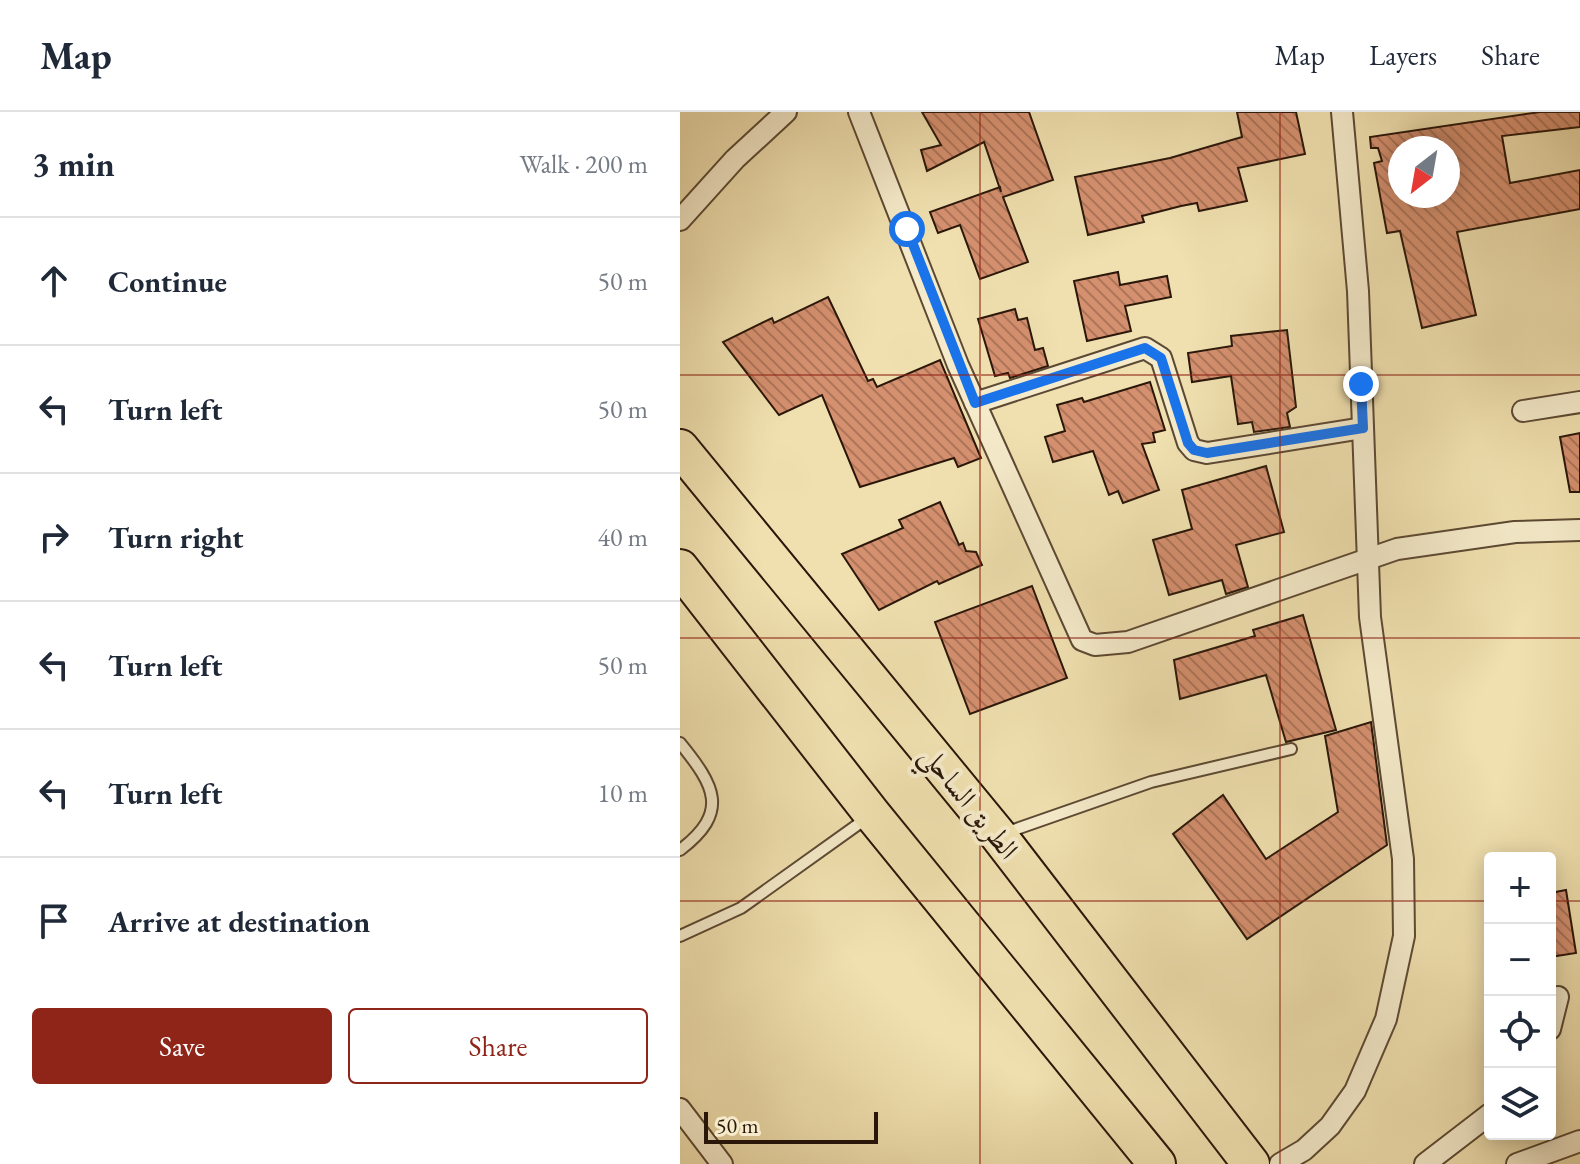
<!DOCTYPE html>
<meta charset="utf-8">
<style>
body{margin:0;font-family:"EB Garamond",Amiri,serif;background:#f2f2f3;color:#1f2937}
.controls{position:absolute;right:24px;bottom:24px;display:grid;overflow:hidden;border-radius:8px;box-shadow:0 4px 20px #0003}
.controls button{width:72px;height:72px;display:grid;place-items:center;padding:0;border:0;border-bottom:2px solid #e0e1e3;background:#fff;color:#1f2937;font:40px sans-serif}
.compass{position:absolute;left:708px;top:24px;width:72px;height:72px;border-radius:50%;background:#fff;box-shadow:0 4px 20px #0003;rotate:211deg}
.scale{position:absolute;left:24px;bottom:20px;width:174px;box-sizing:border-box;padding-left:8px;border:4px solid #2a170a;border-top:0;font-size:22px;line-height:28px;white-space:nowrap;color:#2a170a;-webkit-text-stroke:6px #f5ebcb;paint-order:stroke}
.stop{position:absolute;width:24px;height:24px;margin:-18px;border:6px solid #1a73e8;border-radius:50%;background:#fff}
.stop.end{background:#1a73e8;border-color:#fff;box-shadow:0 2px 8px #0008}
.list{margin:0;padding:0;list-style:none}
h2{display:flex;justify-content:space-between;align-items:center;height:104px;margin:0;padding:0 32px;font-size:34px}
h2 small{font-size:26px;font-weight:400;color:#747a83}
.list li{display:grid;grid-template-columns:52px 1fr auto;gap:24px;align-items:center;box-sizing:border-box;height:128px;padding:0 32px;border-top:2px solid #e0e1e3}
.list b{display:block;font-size:30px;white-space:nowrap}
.list em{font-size:26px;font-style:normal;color:#747a83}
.actions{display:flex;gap:16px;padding:24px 32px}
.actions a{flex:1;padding:18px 0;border:2px solid #8f2418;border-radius:8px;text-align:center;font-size:28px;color:#8f2418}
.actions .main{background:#8f2418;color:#fff}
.icon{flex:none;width:44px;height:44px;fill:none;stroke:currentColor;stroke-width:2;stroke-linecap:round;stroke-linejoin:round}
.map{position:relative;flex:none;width:900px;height:1052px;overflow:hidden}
header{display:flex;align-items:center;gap:48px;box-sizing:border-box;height:112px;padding:0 40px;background:#fff;border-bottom:2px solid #e0e1e3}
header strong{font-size:38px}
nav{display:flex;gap:44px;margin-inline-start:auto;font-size:28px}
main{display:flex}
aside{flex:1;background:#fff}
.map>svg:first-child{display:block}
.building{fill:url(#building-back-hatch);stroke:#2a170a;stroke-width:2;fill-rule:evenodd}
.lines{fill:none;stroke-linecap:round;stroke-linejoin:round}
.lane-casing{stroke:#5c4933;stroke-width:14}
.street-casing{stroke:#5c4933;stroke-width:24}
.highway-casing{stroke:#2a170a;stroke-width:40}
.lane{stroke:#f5ebcb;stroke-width:10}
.street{stroke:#f5ebcb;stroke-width:20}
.highway{stroke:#f0e0af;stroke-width:36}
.route{stroke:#1a73e8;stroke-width:10}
.grid{fill:none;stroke:#8f2418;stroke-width:2;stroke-opacity:0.55}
.labels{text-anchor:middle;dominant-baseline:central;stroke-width:8;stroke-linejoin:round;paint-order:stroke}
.street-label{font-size:28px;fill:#2a170a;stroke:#f5ebcb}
</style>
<header>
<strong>Map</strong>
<nav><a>Map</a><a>Layers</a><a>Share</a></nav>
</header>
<main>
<aside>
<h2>3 min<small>Walk · 200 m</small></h2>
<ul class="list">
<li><svg class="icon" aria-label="ahead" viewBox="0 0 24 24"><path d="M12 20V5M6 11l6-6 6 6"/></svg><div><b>Continue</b></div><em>50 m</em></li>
<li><svg class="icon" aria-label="left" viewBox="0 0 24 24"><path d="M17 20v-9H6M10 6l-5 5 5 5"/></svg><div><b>Turn left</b></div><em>50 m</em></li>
<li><svg class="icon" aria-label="right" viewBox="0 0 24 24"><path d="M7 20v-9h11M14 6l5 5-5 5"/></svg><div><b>Turn right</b></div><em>40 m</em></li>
<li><svg class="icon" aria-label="left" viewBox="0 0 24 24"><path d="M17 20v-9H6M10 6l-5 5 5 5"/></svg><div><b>Turn left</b></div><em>50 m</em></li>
<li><svg class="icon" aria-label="left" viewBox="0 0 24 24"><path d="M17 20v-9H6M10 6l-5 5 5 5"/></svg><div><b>Turn left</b></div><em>10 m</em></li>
<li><svg class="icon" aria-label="arrive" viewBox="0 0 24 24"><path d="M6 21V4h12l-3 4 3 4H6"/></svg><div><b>Arrive at destination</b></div></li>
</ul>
<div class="actions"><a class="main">Save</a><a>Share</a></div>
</aside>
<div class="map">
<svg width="900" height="1052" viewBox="0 0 900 1052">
<defs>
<pattern id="building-back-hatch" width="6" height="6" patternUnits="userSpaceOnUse" patternTransform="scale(2)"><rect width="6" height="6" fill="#d5906f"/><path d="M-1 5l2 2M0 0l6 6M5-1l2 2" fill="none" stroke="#ad7559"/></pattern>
</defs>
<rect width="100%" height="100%" fill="#f0e0af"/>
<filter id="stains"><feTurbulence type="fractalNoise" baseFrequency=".0025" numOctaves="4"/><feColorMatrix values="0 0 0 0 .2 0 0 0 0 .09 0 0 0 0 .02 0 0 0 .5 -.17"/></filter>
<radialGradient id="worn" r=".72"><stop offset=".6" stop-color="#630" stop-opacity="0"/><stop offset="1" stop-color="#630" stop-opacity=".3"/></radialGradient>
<g class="building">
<polygon points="242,0 349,0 373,68 323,85 348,150 300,167 280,113 258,121 250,100 320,75 321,80 304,30 247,59 241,38 261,33"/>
<polygon points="557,0 616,0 625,42 558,56 567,89 519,99 517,91 501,94 462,104 464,110 408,123 395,65 490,46 562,25"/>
<path d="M 860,0 L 900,0 L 900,15 L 822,24 L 830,71 L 900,58 L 900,97 L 777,120 L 796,203 L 742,216 L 720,119 L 707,121 L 694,51 L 702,49 L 698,36 L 691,36 L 690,25 ZM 720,36 L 768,36 L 768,84 L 720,84 Z"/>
<polygon points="438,160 440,173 487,164 491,185 445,194 451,219 407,229 394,169"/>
<polygon points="148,185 188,269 193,267 197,275 260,248 301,346 278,355 274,346 180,375 142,283 99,303 43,230 92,206 94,211"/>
<polygon points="335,197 338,208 347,206 355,238 363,236 368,254 330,266 328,261 315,264 298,207"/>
<polygon points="607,218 616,295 607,301 610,315 574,320 572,310 558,312 551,264 512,270 508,241 552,234 551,224"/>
<polygon points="470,270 485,318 473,321 475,330 462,332 479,378 443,391 438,379 429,383 413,339 373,350 365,325 385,319 377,293 402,286 404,290"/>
<polygon points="900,321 900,380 890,380 880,325"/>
<polygon points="586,354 604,420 556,433 568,475 546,482 542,468 489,483 473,428 512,417 502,378"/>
<polygon points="260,390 279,433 283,431 286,439 296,440 302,453 259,472 257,469 199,498 162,442 223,416 219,408"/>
<polygon points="352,474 387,566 290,602 255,510"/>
<polygon points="623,503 656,618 606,630 586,563 500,587 494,548 575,524 573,518"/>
<polygon points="691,610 707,733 567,827 493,722 543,683 586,747 658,700 645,624"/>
<polygon points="886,778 896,841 870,845 870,781"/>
</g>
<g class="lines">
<defs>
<g id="lane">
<path d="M 0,631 C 35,674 50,700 0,738"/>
<polyline points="325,721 471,670 611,637"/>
<polyline points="0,824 61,796 187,706"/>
</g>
<g id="street">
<polyline points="179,0 278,253 402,528 415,533 448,530 717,437 835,420 900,418"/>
<polyline points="0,108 55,47 106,0"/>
<polyline points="295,291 465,236 481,246 508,331 514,338 527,341 683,316"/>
<polyline points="843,299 900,290"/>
<polyline points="870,917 878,885"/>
<polyline points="0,997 42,1052"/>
<polyline points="600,1052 624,1038 650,1014 675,979 706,907 724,824 723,747 690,505 678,179 662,0"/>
<polyline points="745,1052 810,1002"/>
<polyline points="837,1052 900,1029"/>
</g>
<g id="highway">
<polyline points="0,336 318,723 571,1052"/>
<polyline points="0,456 192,702 477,1052"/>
</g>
</defs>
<use href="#lane" class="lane-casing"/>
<use href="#street" class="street-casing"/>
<use href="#highway" class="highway-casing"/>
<use href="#lane" class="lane"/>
<use href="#street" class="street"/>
<use href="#highway" class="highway"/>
</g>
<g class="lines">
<polyline class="route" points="227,117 295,291 465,236 481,246 508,331 514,338 527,341 683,316 681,272"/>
</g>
<path class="grid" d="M 300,0 L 300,1052M 600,0 L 600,1052M 0,263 L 900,263M 0,526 L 900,526M 0,789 L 810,789M 870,789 L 900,789"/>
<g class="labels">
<g class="street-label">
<text transform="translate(290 690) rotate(51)">الطريق الساحلي</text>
</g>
</g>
<rect width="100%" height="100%" filter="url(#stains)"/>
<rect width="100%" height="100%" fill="url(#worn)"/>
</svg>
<div class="controls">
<button>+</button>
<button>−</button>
<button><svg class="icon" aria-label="locate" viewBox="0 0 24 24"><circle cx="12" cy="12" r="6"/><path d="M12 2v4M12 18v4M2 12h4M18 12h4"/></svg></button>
<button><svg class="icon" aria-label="layers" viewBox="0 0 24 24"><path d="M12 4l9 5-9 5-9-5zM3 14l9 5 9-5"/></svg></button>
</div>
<svg class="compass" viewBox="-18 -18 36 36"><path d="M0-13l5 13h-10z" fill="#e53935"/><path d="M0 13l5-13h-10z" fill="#747a83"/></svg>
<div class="scale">50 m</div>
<div class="stop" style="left:227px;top:117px"></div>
<div class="stop end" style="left:681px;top:272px"></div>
</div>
</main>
